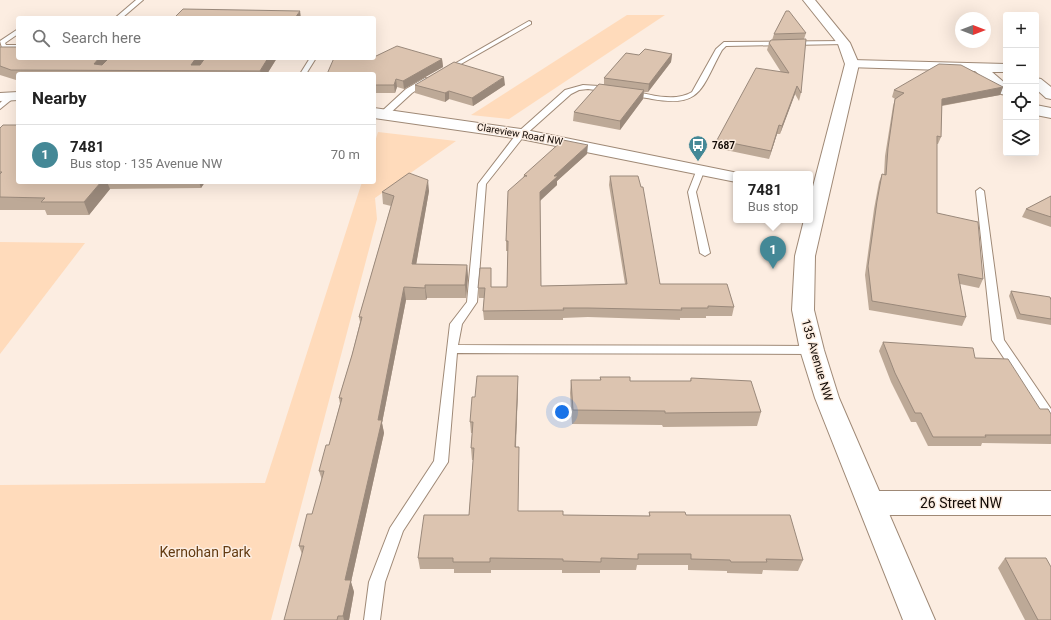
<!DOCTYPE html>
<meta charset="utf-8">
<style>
body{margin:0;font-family:Roboto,sans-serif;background:#f6f6f6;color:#222}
.controls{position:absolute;right:12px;top:12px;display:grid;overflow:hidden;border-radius:4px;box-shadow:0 4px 16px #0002}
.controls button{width:36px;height:36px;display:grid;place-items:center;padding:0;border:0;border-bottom:1px solid #e0e0e0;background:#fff;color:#222;font:20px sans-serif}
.compass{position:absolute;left:955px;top:12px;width:36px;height:36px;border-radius:50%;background:#fff;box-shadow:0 4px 16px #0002;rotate:90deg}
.you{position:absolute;left:562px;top:412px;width:14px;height:14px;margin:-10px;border:3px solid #fff;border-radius:50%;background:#1a73e8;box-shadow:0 0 0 6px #1a73e833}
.badge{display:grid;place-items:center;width:26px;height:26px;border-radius:50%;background:#448896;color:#fff;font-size:13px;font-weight:700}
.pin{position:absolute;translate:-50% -33px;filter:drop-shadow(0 1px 2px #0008)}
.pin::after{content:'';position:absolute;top:21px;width:14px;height:12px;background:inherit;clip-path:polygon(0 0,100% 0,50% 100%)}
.popup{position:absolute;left:733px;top:171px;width:80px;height:52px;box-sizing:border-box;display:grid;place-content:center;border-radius:4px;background:#fff;filter:drop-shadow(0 1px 3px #0005);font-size:13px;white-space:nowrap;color:#767676}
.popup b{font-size:15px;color:#222}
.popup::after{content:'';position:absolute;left:50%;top:100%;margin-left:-8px;border:8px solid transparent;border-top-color:#fff}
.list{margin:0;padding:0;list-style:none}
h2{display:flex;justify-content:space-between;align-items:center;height:52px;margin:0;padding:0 16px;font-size:17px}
h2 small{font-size:13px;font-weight:400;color:#767676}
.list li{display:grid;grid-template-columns:26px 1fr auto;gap:12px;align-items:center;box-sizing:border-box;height:60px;padding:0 16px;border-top:1px solid #e0e0e0}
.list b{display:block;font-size:15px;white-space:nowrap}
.list p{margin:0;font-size:13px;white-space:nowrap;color:#767676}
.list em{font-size:13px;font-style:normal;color:#767676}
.icon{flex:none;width:22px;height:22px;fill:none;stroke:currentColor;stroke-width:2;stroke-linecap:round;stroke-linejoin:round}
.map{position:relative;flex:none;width:1051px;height:620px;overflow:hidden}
.search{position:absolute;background:#fff;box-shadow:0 4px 16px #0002;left:16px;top:16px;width:360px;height:44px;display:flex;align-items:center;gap:10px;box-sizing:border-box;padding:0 14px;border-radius:4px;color:#767676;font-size:15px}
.panel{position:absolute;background:#fff;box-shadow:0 4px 16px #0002;left:16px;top:72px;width:360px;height:112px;border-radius:4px}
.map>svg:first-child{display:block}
.green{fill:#ffdbbb}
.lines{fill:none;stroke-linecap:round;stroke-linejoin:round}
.service-casing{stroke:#9f8976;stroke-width:2}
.minor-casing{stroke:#9f8976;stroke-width:2}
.tertiary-casing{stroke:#9f8976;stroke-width:2}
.service{fill:#fff;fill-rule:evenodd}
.minor{fill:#fff;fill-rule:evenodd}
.tertiary{fill:#fff;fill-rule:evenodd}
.wall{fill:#bda997}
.shaded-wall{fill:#9a897b}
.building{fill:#dcc4b0;stroke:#9a897b}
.labels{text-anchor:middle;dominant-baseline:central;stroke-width:3;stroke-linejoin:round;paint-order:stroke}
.far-street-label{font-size:10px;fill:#120a05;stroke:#fcede1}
.far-poi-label{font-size:10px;font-weight:bold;fill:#120a05;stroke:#fcede1;text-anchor:start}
.street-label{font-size:12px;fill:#120a05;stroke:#fcede1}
.near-street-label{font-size:14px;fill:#120a05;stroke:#fcede1}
.near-park-label{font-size:14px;fill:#633b11;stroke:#fcede1}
</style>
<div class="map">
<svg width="1051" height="620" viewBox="0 0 1051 620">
<rect width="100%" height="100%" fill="#fcede1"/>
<g class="green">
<polygon points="627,15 665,15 509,119 471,115"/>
<polygon points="378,132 456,141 375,198 377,219 271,620 0,620 0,485 265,483 362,182 374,182 374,145"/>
<polygon points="0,242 85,243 0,354"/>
</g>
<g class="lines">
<defs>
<g id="service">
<polygon points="136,0 143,0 122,18 115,18"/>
<polygon points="529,21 531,22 531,24 447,72 442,71"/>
<polygon points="18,29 18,34 5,43 6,45 18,45 18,49 2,48 0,41"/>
<path d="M 844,41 L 847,43 L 846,44 L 726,46 L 722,50 C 701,88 702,108 652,99 C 644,97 631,97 625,92 L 629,90 C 648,94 674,103 692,92 L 716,49 L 724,42 Z"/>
<polygon points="310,58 316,58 306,74 300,74"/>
<polygon points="425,78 432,80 412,93 387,116 381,116 381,112 406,89"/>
<polygon points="583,85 599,86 614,90 610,92 588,89 579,90 571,94 524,136 486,184 477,302 462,324 458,345 812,346 816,347 818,350 816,353 812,354 457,353 448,462 403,531 385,582 380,620 364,620 369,582 390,528 434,461 450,324 467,302 478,184 518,132 565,90"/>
<polygon points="9,94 16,96 0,109 0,103"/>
<polygon points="701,166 705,169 696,192 710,253 705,256 700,253 688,192 697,169"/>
<polygon points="980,188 984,191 1004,340 1051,409 1051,424 1046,422 992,340 976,191"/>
</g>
<g id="minor">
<polygon points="852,60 1006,64 1006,72 992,72 1006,84 1006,95 1001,94 975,71 847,67 845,64 847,61"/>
<polygon points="1036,78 1041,79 1051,87 1051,99 1046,98 1036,89"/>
<polygon points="1036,105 1051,108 1051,118 1036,115"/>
<polygon points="871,491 1051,491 1051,515 871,515 861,512 857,503 861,494"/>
</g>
<g id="tertiary">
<polygon points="803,0 815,0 850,43 859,64 815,256 814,310 824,350 839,398 935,620 903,620 815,398 800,350 792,310 795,256 804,220 810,220 810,198 845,64 838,44"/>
<polygon points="18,92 18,100 0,101 0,93"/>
<polygon points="374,108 521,129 743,174 736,174 736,182 521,139 374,118"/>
</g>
</defs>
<use href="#service" class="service-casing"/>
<use href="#minor" class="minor-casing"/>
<use href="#tertiary" class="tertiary-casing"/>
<use href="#service" class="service"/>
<use href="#minor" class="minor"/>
<use href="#tertiary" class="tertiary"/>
</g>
<g class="wall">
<polygon points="806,33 804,39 801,93 799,101 795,94 780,134 777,134 769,159 716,148 717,140 781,72 767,50 769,43 772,40 774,34"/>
<polygon points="0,47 18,58 277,58 267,74 18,74 18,80 16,80 0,75"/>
<polygon points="376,54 375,56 442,59 443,67 404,89 397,87 395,93 374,93 374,74 327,74"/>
<polygon points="672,54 671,62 648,92 644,92 643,99 620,130 573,121 574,112 604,84 604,78 639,55"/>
<polygon points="415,85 505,85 473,106 449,99 445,102 415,93"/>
<polygon points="1003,87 1000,95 942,106 941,137 938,144 937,144 937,213 983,279 979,288 960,284 966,317 962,326 869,310 865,275 874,209 879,182 882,174 884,175 885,156 893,106 895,99 892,97 894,90"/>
<polygon points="0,128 18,182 205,182 201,188 110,189 89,215 47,215 45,210 0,210"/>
<polygon points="587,154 557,181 557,185 540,200 541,286 625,284 609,185 610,176 660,284 734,307 732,316 706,316 706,318 680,318 680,320 588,317 563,318 563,320 484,320 483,311 484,298 479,298 478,288 491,277 491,287 507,287 508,251 506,251 506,241 524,175"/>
<polygon points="429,191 416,264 467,265 468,277 466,298 427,298 426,300 406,300 382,423 384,433 351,582 354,592 349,620 284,620 302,554 299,546 312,514 322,480 319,471 329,445 340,404 339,398 352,355 360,322 359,317 391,206 383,204 382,192"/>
<polygon points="1051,196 1051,227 1022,217 1026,209"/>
<polygon points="1011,291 1051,300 1051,325 1017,319 1009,296"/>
<polygon points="883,342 975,358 1040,409 1051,414 1051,444 982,443 981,446 928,446 916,422 911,422 891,382 879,351"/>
<polygon points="600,377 630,381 690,381 691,378 761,412 757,426 663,427 662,425 572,424 570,393 571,380 600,380"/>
<polygon points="518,388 516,447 518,511 563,515 649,516 649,512 686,515 803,560 798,571 763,570 762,574 727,573 727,571 688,570 688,565 637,565 636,570 600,570 600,573 562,573 562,570 491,570 491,573 454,573 454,569 420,569 418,558 469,515 473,460 472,460 471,448 472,433 471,433 470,422 475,397"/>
<polygon points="1005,558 1051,620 1025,620 998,568"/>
</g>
<g class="shaded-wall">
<polygon points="300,11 301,18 295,18"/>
<polygon points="375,46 376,54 371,66 374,58 374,48"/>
<polygon points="672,54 671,62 648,92 649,84"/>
<polygon points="99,58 112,58 101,70 94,64"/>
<polygon points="196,58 206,58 197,70 191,65"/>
<polygon points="268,58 277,58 267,74 261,74 260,71"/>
<polygon points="442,59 443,67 404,89 403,81"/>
<polygon points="504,77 505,85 473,106 472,98"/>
<polygon points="396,79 397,87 395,93 394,85"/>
<polygon points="797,86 795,94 780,134 782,126"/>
<polygon points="1003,87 1000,95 939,106 942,99"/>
<polygon points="644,90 643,99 620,130 620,121"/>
<polygon points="449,91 449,99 445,102 445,93"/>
<polygon points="779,125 777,134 769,159 771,151"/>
<polygon points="588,145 587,154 557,181 557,185 540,201 540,192 554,176"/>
<polygon points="428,180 429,191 414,277 412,264"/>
<polygon points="101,182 107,182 110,189 89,215 84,202"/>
<polygon points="199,182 205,182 201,188"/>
<polygon points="467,265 468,277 466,298 465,285"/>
<polygon points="425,285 427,298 426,300 425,288"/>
<polygon points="404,287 406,300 382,423 384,433 351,582 354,592 349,620 344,620 343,616 345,580"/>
<polygon points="518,376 518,388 515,459 515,447"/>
</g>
<g class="building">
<polygon points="183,9 300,11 295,18 174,18"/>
<polygon points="786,11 789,11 806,33 774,34"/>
<polygon points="806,39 801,93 797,86 782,126 779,125 771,151 717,140 756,68 789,73 769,43 771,40"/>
<polygon points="397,46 442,59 403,81 396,79 394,85 374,85 374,74 327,74 334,58 374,58 374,57"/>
<polygon points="0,47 18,47 18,58 99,58 94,64 102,65 109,58 196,58 191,65 200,65 205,58 268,58 260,71 11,70 0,66"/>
<polygon points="645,49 672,54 649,84 604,78 626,53 639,55"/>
<polygon points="454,62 504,77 472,98 449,91 445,93 415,85"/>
<polygon points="939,64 961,65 1003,87 942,99 941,137 937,136 937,213 978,222 983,279 958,274 966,317 872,301 868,266 877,201 882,174 886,175 888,148 895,99 904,93 894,90"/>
<polygon points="599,84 644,90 620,121 574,112"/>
<polygon points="3,125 18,125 18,182 101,182 84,202 41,202 45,198 0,197 0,174 2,172 0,172 0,128"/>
<polygon points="563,140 588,145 554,176 558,176 540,192 541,286 627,284 610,176 638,176 641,187 643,187 660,284 727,284 734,307 708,306 708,308 681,308 682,310 588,308 563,308 564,310 483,311 485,288 478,288 480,268 491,268 491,287 507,287 508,241 506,241 508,191 525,176 527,176 524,175"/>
<polygon points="409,173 428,180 412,264 467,265 465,285 425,285 425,288 404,287 378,420 382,420 345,580 351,580 343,616 338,616 337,620 284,620 304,546 299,546 307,514 312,514 324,471 319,471 326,445 329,445 342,398 339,398 352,355 362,317 359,317 394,196 382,192"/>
<polygon points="1051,196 1051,217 1026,209"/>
<polygon points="1011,291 1050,297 1051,300 1051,319 1020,314"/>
<polygon points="883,342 973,348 975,358 1008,359 1040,409 1048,409 1051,414 1051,435 985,435 986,437 933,437 921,413 915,413 895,373"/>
<polygon points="477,376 518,376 515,447 519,447 518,511 563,511 563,515 650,516 649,512 685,512 686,515 790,515 803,560 766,559 767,562 731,562 730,560 691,559 691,554 638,554 638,559 601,558 601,562 563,561 563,559 490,558 490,562 453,562 453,558 418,558 424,515 469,515 474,448 471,448 473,422 470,422 472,397 475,397"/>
<polygon points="600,377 630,377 630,381 691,381 691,378 751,381 761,412 665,413 665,411 573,410 571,380 601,380"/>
<polygon points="1005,558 1046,558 1051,567 1051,620 1038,620"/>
</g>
<defs>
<symbol id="bus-pin" viewBox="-11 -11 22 30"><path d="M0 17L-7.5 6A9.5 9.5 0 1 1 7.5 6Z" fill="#448896" stroke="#fcede1"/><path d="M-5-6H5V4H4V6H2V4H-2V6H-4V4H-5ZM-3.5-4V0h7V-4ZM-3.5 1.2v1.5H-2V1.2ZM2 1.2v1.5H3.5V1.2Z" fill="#fff"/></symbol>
</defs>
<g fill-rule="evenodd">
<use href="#bus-pin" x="687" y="134" width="22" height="30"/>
</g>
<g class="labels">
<g class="far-street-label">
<text transform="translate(520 134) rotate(10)">Clareview Road NW</text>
</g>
<g class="far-poi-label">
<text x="712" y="145">7687</text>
</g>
<g class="street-label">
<text transform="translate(817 360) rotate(74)">135 Avenue NW</text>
</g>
<g class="near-street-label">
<text x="961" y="503">26 Street NW</text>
</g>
<g class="near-park-label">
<text x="205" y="552">Kernohan Park</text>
</g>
</g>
</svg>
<div class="controls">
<button>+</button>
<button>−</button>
<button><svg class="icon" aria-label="locate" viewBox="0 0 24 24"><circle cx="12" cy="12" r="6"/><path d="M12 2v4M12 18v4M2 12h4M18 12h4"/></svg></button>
<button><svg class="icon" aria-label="layers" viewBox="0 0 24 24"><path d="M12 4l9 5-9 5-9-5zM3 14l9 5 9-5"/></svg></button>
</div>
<svg class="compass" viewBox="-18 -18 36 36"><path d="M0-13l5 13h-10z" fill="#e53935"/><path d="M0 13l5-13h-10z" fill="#767676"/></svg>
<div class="you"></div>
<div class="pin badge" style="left:773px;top:269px">1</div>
<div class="popup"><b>7481</b>Bus stop</div>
<div class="search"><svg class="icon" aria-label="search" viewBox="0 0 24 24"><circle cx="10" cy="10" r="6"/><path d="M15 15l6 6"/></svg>Search here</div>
<section class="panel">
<h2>Nearby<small></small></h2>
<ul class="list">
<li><span class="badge">1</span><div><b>7481</b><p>Bus stop · 135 Avenue NW</p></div><em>70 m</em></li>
</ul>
</section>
</div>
